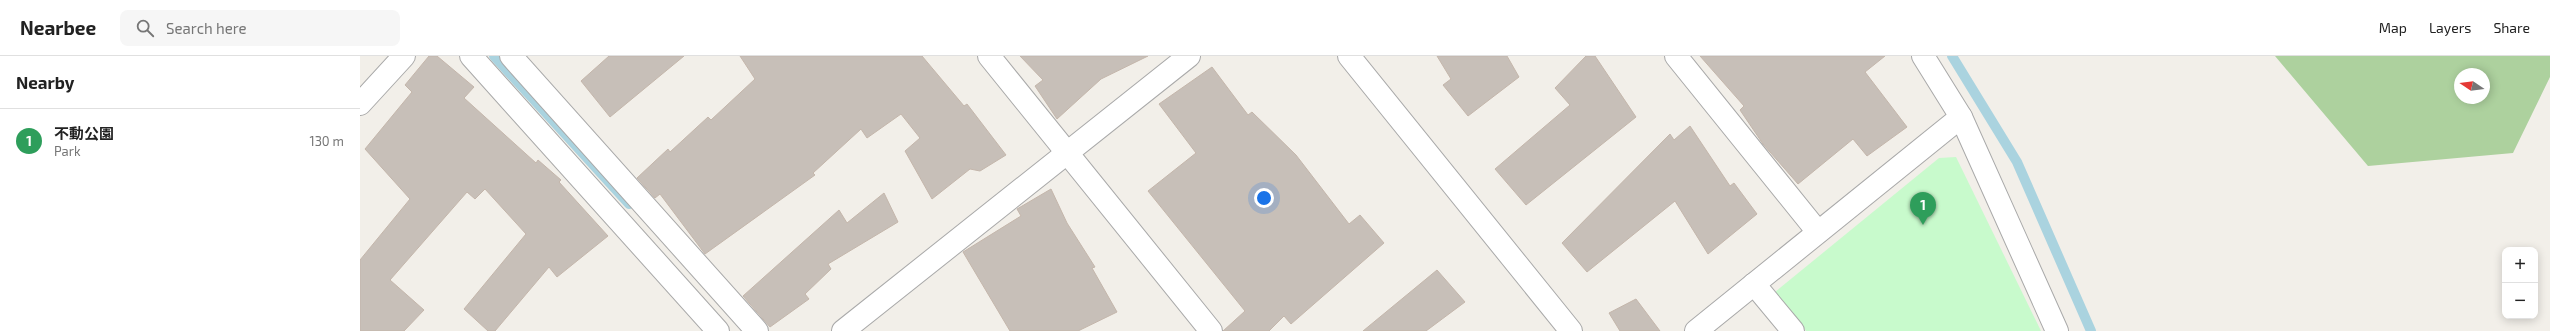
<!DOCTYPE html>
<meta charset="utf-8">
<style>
body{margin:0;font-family:"Exo 2","Noto Sans JP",sans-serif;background:#f6f6f6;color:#222}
.controls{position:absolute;right:12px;bottom:12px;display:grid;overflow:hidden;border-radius:8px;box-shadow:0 2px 10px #0003}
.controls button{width:36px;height:36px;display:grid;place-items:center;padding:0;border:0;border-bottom:1px solid #e0e0e0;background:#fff;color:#222;font:20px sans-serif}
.compass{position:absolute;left:2094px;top:12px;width:36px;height:36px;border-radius:50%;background:#fff;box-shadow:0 2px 10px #0003;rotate:283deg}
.you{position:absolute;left:904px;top:142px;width:14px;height:14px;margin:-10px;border:3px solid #fff;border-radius:50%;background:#1a73e8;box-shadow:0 0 0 6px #1a73e833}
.badge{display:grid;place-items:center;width:26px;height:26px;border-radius:50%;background:#b45309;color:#fff;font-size:13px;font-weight:700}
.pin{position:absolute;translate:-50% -33px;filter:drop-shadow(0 1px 2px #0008)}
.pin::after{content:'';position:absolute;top:21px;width:14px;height:12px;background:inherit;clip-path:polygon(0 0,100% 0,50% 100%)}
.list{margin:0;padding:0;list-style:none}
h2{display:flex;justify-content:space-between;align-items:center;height:52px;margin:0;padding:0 16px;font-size:17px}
h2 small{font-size:13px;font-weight:400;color:#767676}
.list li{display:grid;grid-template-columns:26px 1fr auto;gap:12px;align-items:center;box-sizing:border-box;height:64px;padding:0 16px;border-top:1px solid #e0e0e0}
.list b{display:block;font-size:15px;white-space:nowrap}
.list p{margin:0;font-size:13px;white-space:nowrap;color:#767676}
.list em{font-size:13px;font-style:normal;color:#767676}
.icon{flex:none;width:22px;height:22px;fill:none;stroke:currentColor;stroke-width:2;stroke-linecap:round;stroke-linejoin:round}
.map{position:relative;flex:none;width:2190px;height:275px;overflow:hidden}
header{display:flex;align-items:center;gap:24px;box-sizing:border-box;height:56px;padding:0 20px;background:#fff;border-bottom:1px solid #e0e0e0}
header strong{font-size:19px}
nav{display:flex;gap:22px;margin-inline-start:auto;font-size:14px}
.search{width:280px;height:36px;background:#f6f6f6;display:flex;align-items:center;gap:10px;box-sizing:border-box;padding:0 14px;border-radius:8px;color:#767676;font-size:15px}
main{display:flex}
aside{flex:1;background:#fff}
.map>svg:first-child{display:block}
.forest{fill:#add19e;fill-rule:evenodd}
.park{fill:#c8facc}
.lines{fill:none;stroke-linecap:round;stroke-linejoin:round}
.stream{stroke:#aad3df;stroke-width:10}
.building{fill:#c7bfb8;stroke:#c4b6ab}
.minor-casing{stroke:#a9a9a9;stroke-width:24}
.minor{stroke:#fff;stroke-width:22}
</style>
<header>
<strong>Nearbee</strong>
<div class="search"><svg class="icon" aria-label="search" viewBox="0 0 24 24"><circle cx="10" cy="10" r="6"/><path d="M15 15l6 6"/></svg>Search here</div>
<nav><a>Map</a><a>Layers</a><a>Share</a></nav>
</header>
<main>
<aside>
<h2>Nearby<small></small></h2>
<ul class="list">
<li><span class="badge" style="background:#2e9e5b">1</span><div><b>不動公園</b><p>Park</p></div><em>130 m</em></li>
</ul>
</aside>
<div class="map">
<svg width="2190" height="275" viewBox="0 0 2190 275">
<rect width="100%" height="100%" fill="#f2efe9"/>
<path class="forest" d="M 1915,0 L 2190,0 L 2190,21 L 2153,97 L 2008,110 ZM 2100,18 L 2124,18 L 2124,42 L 2100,42 Z"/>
<polygon class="park" points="1596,101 1681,275 1446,275 1415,236 1579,102"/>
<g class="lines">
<g class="stream">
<polyline points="134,0 269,148"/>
<polyline points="1592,0 1657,106 1731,275"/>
</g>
</g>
<g class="building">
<polygon points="69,0 77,0 114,31 104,42 176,107 178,104 201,124 199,126 248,180 197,221 189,211 135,275 128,275 104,253 166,178 125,133 115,143 107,136 30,224 64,254 44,275 0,275 0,204 50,143 5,93 52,36 45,29"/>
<polygon points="249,0 324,0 250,61 221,25"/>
<polygon points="380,0 562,0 604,50 607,48 646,99 620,115 610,113 572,143 545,95 560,82 541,58 507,82 501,73 453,117 455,119 345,198 300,138 295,142 277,122 308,93 310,96 348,61 351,64 395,23"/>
<polygon points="660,0 788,0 741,23 697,63 675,30 683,24"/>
<polygon points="1077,0 1147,0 1159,21 1108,60 1083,29 1091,23"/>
<polygon points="1226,0 1235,0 1276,61 1166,149 1135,113 1210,49 1195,32"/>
<polygon points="1340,0 1525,0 1505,16 1547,71 1507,100 1493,83 1438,128 1403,88 1380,54 1384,50"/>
<polygon points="852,11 888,59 892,56 936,99 989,168 1000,159 1024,187 931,268 924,260 909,275 863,275 885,255 788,135 836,97 799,48"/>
<polygon points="1330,70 1370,130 1374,127 1397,158 1348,198 1315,145 1227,216 1202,187 1310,78 1314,84"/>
<polygon points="691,133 707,167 735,211 732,212 757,256 718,275 650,275 603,196 661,160 657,153"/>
<polygon points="524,137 538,166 468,208 471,213 445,238 449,243 410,271 383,240 479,154 487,167"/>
<polygon points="1077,214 1105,246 1066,275 1003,275"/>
<polygon points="1276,243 1300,275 1260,275 1249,257"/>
</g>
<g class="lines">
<defs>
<g id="minor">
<polyline points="111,0 358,275"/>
<polyline points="151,0 397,275"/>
<polyline points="629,0 851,275"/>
<polyline points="989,0 1211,275"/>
<polyline points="1316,0 1458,176"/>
<polyline points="1563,0 1601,61 1697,275"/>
<polyline points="0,48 44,0"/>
<polyline points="1394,228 1433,275"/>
<polyline points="483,275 829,0"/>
<polyline points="1336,275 1601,61"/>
</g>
</defs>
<use href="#minor" class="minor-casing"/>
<use href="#minor" class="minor"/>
</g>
</svg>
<div class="controls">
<button>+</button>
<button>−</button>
</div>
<svg class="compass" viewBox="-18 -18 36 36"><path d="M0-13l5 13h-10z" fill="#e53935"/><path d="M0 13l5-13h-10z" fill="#767676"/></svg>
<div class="you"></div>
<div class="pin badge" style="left:1563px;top:169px;background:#2e9e5b">1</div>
</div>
</main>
